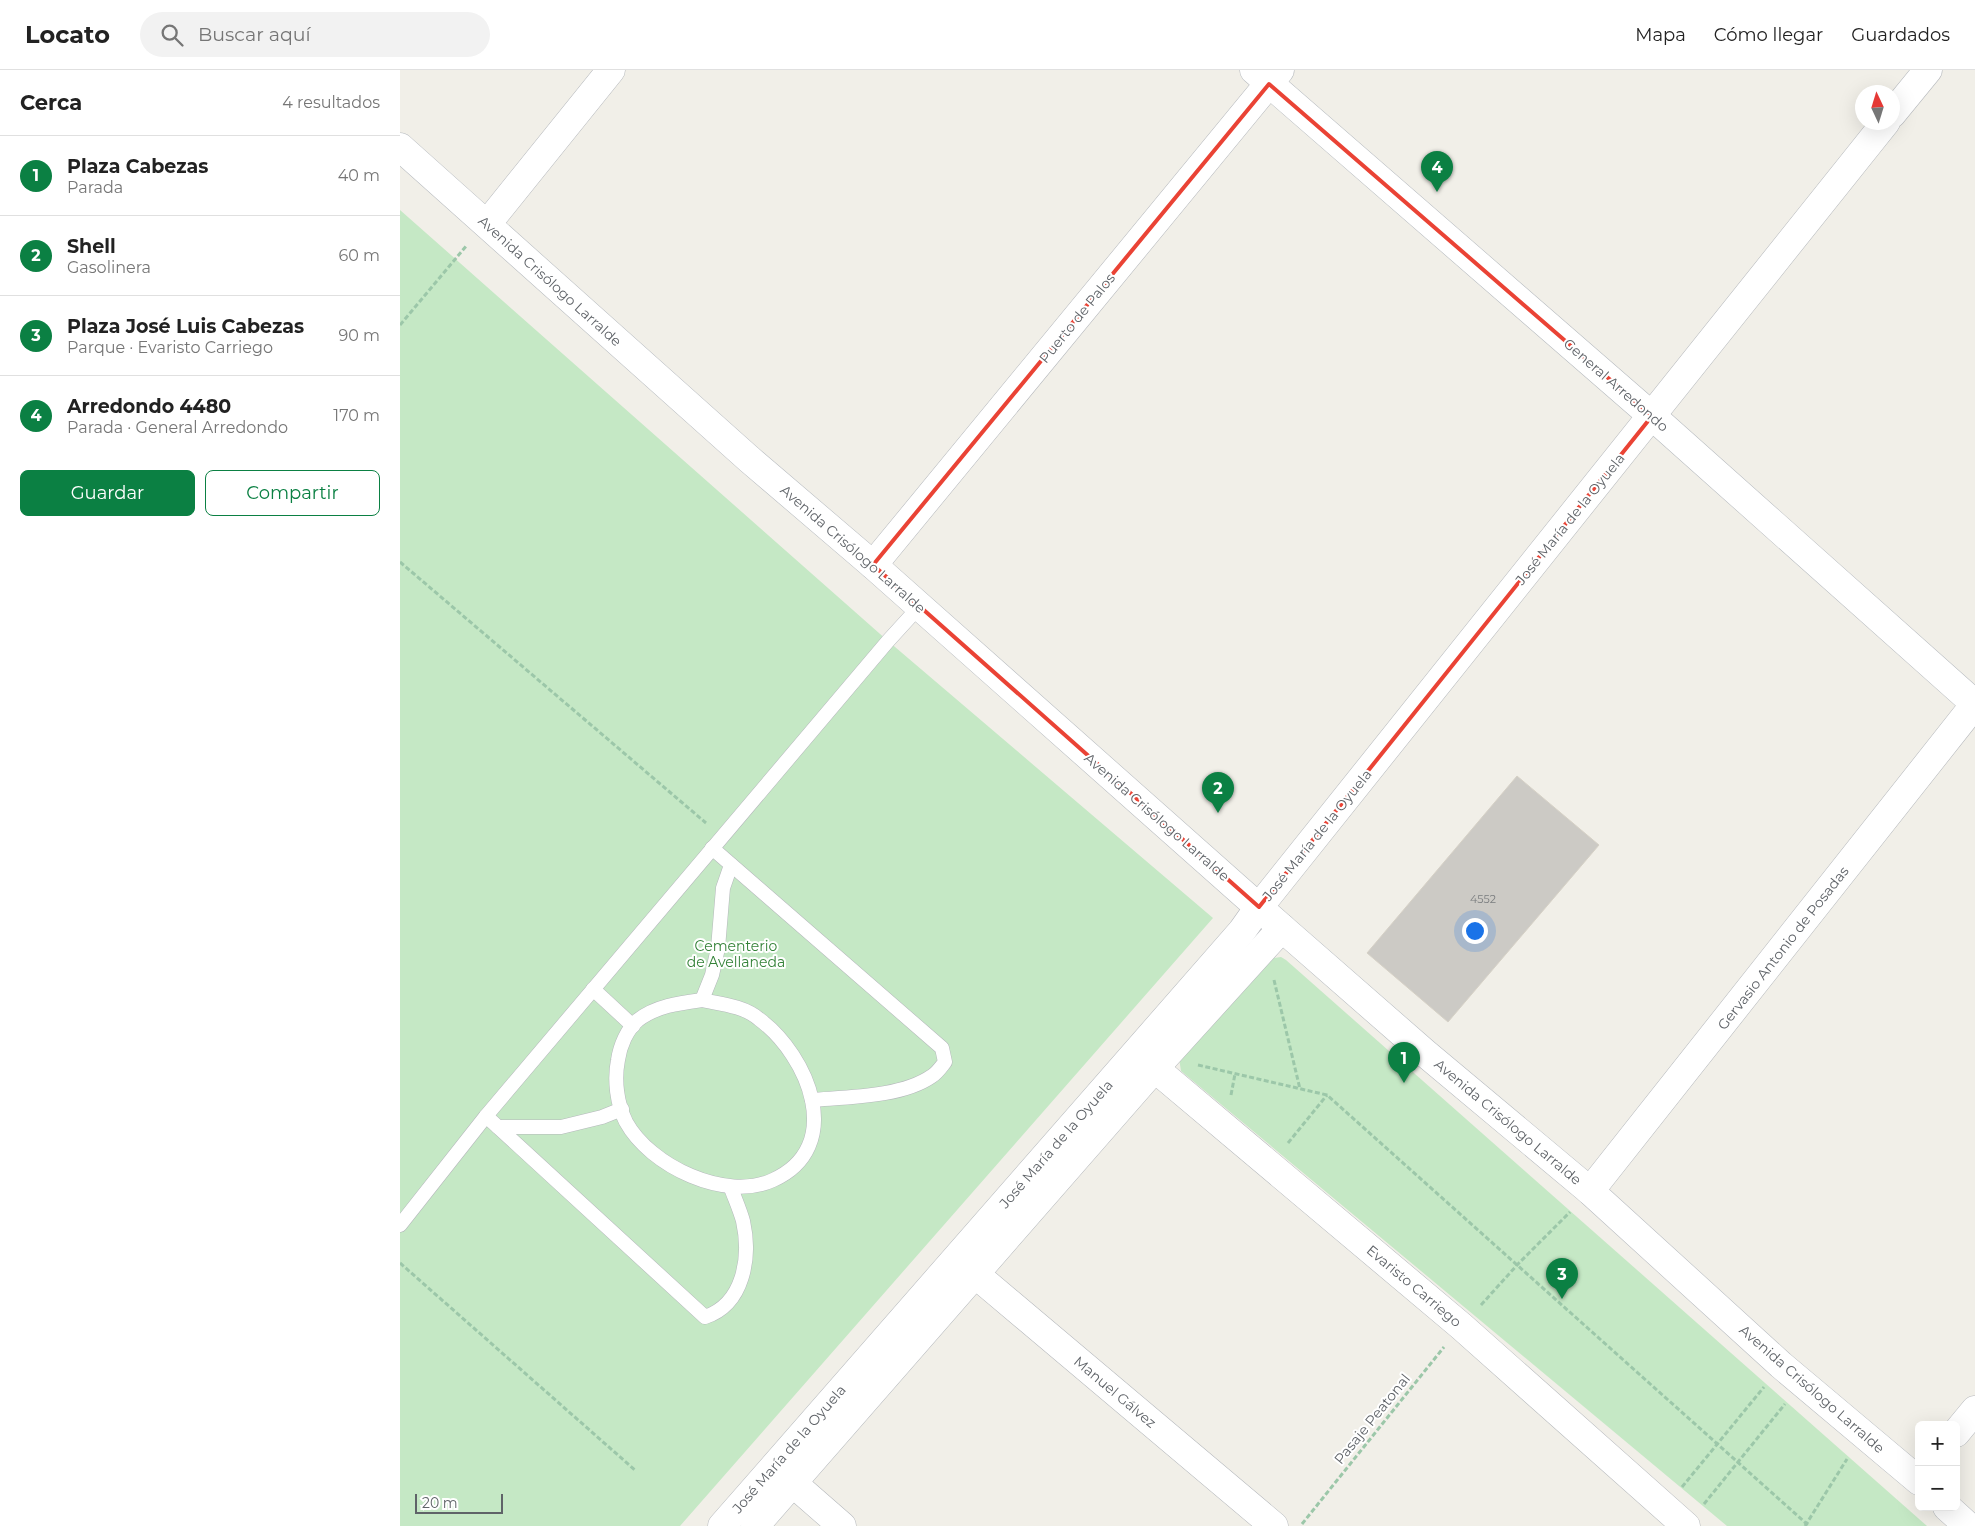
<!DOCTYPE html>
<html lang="es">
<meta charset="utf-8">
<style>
body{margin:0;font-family:Montserrat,sans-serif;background:#f2f2f2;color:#222}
.controls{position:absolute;right:15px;bottom:15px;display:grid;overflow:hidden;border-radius:8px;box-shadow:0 5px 20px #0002}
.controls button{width:45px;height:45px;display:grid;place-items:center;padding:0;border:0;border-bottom:1px solid #e0e0e0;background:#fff;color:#222;font:25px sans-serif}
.compass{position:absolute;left:1455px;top:15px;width:45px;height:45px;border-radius:50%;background:#fff;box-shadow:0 5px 20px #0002;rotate:356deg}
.scale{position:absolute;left:15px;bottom:12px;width:88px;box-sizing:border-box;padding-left:5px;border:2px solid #5f6368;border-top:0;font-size:14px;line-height:18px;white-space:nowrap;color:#5f6368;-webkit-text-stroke:4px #fff;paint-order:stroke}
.you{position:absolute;left:1074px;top:860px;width:18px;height:18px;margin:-12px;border:4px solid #fff;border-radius:50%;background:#1a73e8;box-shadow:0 0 0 8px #1a73e833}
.badge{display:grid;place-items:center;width:32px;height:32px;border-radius:50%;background:#0b8043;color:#fff;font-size:16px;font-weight:700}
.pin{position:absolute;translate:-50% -41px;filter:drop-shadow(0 1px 2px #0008)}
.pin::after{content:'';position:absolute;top:26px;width:18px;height:15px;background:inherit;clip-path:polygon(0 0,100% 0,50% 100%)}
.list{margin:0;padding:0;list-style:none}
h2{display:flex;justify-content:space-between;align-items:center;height:65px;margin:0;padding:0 20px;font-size:21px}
h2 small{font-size:16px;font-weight:400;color:#767676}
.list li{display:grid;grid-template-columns:32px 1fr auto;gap:15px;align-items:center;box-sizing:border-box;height:80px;padding:0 20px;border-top:1px solid #e0e0e0}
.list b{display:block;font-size:19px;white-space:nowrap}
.list p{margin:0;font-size:16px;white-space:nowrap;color:#767676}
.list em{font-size:16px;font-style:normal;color:#767676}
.actions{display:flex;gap:10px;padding:15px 20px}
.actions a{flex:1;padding:11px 0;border:1px solid #0b8043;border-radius:8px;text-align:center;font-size:18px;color:#0b8043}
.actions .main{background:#0b8043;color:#fff}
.icon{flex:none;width:28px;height:28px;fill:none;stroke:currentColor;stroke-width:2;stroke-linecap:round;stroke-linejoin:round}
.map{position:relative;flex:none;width:1575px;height:1456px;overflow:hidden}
header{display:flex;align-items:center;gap:30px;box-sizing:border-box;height:70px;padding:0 25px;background:#fff;border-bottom:1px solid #e0e0e0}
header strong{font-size:24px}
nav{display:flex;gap:28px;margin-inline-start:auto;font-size:18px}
.search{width:350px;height:45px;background:#f2f2f2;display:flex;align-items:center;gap:12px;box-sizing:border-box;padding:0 18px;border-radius:28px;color:#767676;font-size:19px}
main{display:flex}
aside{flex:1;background:#fff}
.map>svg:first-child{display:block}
.green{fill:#c5e8c5}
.building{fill:#cccac5;stroke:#d6d1c6}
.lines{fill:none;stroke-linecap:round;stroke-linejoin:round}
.lane-casing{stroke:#b5b8bc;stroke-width:15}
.street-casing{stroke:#b5b8bc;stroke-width:29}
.secondary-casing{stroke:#b6babf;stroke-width:29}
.path{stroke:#9cc7a9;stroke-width:3;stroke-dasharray:5 2.5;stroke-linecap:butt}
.lane{stroke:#fff;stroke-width:14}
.street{stroke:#fff;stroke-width:28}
.secondary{stroke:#fff;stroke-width:28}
.marked{fill:none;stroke:#ea4335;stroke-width:4;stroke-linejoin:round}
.labels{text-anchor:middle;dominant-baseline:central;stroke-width:4;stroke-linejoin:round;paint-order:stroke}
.number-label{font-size:11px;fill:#7a7d7f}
.street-label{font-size:14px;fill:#5f6368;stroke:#fff}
.park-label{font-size:14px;fill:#348238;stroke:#fff}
</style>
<header>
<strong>Locato</strong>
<div class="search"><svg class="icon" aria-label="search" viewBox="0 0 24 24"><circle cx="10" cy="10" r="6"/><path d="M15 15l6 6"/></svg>Buscar aquí</div>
<nav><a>Mapa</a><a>Cómo llegar</a><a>Guardados</a></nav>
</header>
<main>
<aside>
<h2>Cerca<small>4 resultados</small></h2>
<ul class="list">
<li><span class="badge">1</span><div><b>Plaza Cabezas</b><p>Parada</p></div><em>40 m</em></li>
<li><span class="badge">2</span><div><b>Shell</b><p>Gasolinera</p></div><em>60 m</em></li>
<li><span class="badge">3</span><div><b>Plaza José Luis Cabezas</b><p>Parque · Evaristo Carriego</p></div><em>90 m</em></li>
<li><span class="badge">4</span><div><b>Arredondo 4480</b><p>Parada · General Arredondo</p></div><em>170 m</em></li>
</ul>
<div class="actions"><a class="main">Guardar</a><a>Compartir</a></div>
</aside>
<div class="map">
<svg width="1575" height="1456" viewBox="0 0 1575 1456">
<rect width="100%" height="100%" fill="#f1efe8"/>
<g class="green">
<polygon points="0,140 488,571 813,848 280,1456 0,1456"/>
<polygon points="881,887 886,890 1527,1456 1327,1456 781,1001 779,988 869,891 874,888"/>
</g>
<polygon class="building" points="1117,706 1199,775 1048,952 967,883"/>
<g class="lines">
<defs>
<g id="lane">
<path d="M 312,778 L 542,978 L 545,992 C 541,997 537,1003 532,1006 C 502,1027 449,1027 412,1030"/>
<polyline points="193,919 233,956"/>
<path d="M 302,930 C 321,934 344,936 359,949 C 409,986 446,1077 373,1110 C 326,1132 250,1096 226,1052 C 217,1034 214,1010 218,990 C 220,976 227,959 238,950 C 256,936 280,933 302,930 Z"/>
<polyline points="302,930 312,905 318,878 323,818 331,795"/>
<path d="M 86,1046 L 305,1247 C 344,1234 351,1187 343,1151 C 340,1140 335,1129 331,1118"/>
<polyline points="98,1057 161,1057 202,1047 222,1039"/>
<polyline points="0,1155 86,1046 488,571 519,537"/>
</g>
<g id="street">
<polyline points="1492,44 1528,0"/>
<polyline points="87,154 211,0"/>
<polyline points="473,495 880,0"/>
<polyline points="740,986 1061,1256 1286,1456"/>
<polyline points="1190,1121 1575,634"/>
<polyline points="562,1193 874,1456"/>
<polyline points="1556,1363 1575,1340"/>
<polyline points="379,1401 442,1456"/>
<polyline points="322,1456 842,861 859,837 1486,52"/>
<polyline points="355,1456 754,999 882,858"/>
</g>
<g id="secondary">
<polyline points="854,0 1252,346 1575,634"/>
<polyline points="0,77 349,389 473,495 882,858 1025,983 1190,1121 1381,1295 1519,1411"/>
<polyline points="1547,1437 1568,1456"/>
</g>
</defs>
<use href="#lane" class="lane-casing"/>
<use href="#street" class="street-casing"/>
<use href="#secondary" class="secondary-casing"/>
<g class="path">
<polyline points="0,255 67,175"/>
<polyline points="0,492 306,753"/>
<polyline points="874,910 900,1019"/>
<polyline points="798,995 927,1025 1409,1456"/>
<polyline points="831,1025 835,1004"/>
<polyline points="888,1073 927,1025"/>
<polyline points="0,1193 236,1401"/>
<polyline points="1081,1235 1118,1194 1170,1142"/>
<polyline points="1282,1417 1364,1317"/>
<polyline points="1304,1434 1385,1334"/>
<polyline points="902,1454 1044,1277"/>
<polyline points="1405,1456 1447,1389"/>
</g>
<use href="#lane" class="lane"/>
<use href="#street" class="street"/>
<use href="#secondary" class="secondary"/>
</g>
<path class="marked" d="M 869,14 L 1252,346 L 859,837 L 473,495 Z"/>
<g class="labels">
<g class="number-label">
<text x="1083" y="829">4552</text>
</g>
<g class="street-label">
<text transform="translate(150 211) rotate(42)">Avenida Crisólogo Larralde</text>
<text transform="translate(677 248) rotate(-51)">Puerto de Palos</text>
<text transform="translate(1216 315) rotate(41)">General Arredondo</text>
<text transform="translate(1170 449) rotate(-51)">José María de la Oyuela</text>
<text transform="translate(453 479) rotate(41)">Avenida Crisólogo Larralde</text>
<text transform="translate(757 747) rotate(41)">Avenida Crisólogo Larralde</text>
<text transform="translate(917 765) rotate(-51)">José María de la Oyuela</text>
<text transform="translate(1383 878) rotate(-52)">Gervasio Antonio de Posadas</text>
<text transform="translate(1108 1052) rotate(40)">Avenida Crisólogo Larralde</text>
<text transform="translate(656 1074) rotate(-49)">José María de la Oyuela</text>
<text transform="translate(1014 1216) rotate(40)">Evaristo Carriego</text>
<text transform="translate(1412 1319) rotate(41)">Avenida Crisólogo Larralde</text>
<text transform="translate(715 1322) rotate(40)">Manuel Gálvez</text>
<text transform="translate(972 1349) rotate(-51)">Pasaje Peatonal</text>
<text transform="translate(389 1379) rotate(-49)">José María de la Oyuela</text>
</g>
<g class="park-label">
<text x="336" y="876">Cementerio<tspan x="336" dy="16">de Avellaneda</tspan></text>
</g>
</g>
</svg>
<div class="controls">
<button>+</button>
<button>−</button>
</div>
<svg class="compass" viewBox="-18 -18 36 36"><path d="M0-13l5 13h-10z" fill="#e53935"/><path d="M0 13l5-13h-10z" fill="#767676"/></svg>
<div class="scale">20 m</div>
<div class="you"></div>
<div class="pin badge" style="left:1004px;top:1013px">1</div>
<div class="pin badge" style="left:818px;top:743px">2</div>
<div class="pin badge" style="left:1162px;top:1229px">3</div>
<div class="pin badge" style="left:1037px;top:122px">4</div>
</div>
</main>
